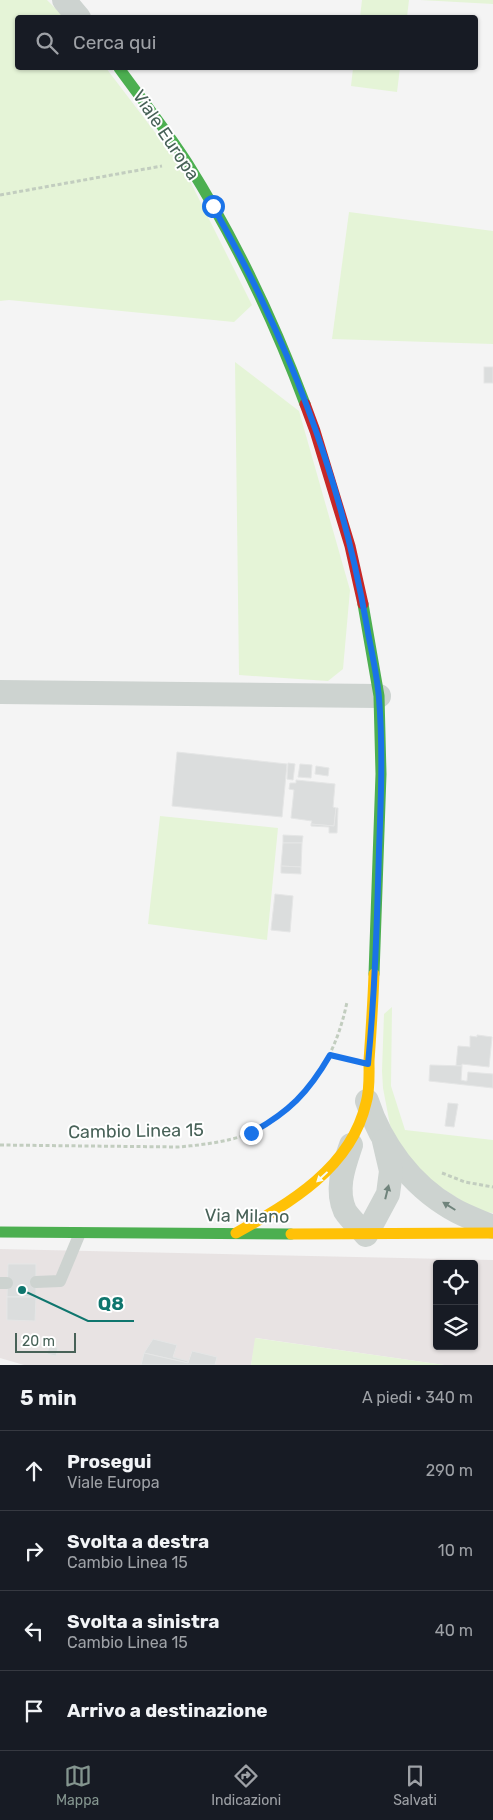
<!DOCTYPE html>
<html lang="it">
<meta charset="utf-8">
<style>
body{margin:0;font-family:Rubik,sans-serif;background:#20242c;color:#f1f3f6}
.controls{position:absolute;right:15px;bottom:15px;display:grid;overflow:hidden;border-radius:5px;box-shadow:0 1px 4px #0004}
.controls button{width:45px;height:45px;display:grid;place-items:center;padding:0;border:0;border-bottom:1px solid #363941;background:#171b24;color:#f1f3f6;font:25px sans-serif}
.scale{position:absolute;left:15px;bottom:12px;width:61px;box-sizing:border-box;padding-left:5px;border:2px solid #486258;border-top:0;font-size:14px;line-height:18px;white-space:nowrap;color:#486258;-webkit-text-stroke:4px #fff;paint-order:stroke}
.stop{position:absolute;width:15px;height:15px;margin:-11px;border:4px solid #1a73e8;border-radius:50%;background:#fff}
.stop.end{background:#1a73e8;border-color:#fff;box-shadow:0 1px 5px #0008}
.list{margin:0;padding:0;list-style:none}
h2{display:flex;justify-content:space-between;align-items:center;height:65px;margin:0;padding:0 20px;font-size:21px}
h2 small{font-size:16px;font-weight:400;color:#9ea1a6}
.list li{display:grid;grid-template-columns:32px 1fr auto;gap:15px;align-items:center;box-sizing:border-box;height:80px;padding:0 20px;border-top:1px solid #363941}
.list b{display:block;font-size:19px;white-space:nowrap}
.list p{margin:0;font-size:16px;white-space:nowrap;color:#9ea1a6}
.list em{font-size:16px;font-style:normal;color:#9ea1a6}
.icon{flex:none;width:28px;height:28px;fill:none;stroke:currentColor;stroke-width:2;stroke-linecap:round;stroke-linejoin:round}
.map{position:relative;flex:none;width:493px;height:1365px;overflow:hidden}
.search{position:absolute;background:#171b24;box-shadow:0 1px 4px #0004;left:15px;right:15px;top:15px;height:55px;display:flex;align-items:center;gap:12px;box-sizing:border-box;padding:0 18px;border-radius:5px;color:#9ea1a6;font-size:19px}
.sheet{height:385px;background:#171b24}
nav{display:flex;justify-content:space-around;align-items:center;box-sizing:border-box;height:70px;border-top:1px solid #363941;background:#171b24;font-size:14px;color:#9ea1a6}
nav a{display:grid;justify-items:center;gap:2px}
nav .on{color:#84958f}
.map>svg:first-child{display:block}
.commercial{fill:#e8e3e3;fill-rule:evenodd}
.green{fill:#e5f4d7}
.building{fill:#dbdddd;stroke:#e5e6e6}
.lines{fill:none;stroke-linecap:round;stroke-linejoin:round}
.path{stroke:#c2cdbf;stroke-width:3;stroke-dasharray:4 2.5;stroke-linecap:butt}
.lane{stroke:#cdd3d0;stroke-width:12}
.street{stroke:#cdd3d0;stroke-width:24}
.fast{stroke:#4caf50;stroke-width:11}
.slow{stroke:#ffc107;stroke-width:11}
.jam{stroke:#c62828;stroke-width:11}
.oneway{fill:#f6fbf6}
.oneway2{fill:#70847c}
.route{stroke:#1a73e8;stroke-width:6}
.labels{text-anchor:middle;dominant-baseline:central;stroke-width:4;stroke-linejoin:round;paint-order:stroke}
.street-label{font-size:18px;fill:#486258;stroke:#fff}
.leader{fill:none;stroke:#0f766e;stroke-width:2}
.callout-dot{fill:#0f766e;stroke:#fff;stroke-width:2}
.callout-label{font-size:19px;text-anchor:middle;font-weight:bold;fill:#0f766e;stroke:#fff;stroke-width:4;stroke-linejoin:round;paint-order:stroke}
</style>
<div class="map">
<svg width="493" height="1365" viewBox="0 0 493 1365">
<rect width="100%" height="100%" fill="#f4f4f4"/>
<path class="commercial" d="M 0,1249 L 493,1260 L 493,1365 L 444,1365 L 256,1338 L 251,1365 L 24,1365 L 0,1358 ZM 437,1264 L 474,1264 L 474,1346 L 437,1346 Z"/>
<g class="green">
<polygon points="0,0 47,0 64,17 18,18 18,68 106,68 186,173 252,305 234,322 9,300 0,301"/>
<polygon points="362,0 409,0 407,17 360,17"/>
<polygon points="420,0 493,0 493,4"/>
<polygon points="353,68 400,68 397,92 351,86"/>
<polygon points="349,212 493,231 493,344 332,339"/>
<polygon points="235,362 299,411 350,590 343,669 328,681 239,675"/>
<polygon points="160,816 278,828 267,940 148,924"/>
<polygon points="392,1007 391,1086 405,1130 493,1140 493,1213 478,1211 421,1175 398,1143 390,1125 383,1088 382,1071 384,1014"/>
<polygon points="255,1338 444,1365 251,1365"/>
</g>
<g class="building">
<rect x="484" y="367" width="9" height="16"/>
<polygon points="177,752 287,764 282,817 172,806"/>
<polygon points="288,763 295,764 293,780 287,779"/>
<polygon points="300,764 312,765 311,778 298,777"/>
<polygon points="316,766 329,768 328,776 315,774"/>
<polygon points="296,780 335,784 333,807 336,808 334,826 311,824 312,821 291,818 294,790 289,789 290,783 296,783"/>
<polygon points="336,808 338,808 337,833 329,833 329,827 311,826 311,824 334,826"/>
<polygon points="283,835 303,836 302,843 283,843"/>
<polygon points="283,843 302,843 301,867 281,866"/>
<polygon points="281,866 301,867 301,874 281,873"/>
<polygon points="275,894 293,896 290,932 271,930"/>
<polygon points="477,1035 492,1037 489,1067 462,1064 462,1066 456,1066 458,1046 470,1047 470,1036 477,1037"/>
<polygon points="430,1065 462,1066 461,1080 465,1081 467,1081 468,1072 493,1074 493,1088 429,1081"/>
<polygon points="448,1103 458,1104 454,1127 445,1126"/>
<polygon points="8,1264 36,1264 36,1297 7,1297"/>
<polygon points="7,1297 36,1297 35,1321 7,1320"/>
<polygon points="153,1339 177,1345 173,1357 188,1361 188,1363 144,1353"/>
<polygon points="49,1346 58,1348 56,1356 47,1354"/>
<polygon points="192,1351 217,1357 215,1365 141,1365 144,1353 188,1363"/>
</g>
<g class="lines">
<g class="path">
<polyline points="0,195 162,166"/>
<polyline points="330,1055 347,1059"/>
<path d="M 0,1145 L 178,1147 C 202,1145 226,1142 249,1134 C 260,1129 272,1122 281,1114 C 318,1086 338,1046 347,1002"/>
<polyline points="442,1173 465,1182 493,1187"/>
</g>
<g class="lane">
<polyline points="36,1282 60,1281 80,1233"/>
<polyline points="0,1283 7,1283"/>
</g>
<g class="street">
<polyline points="64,0 79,18"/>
<polyline points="0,692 379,696"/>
<path d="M 367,1101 C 381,1144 411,1185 451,1208 C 464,1216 479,1221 493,1227"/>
<path d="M 351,1145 C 344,1166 335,1189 345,1211 C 350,1219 360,1228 366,1235 L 388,1194 L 391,1171 L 384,1141"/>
</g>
<g class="fast">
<path d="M 119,68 C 142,100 167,131 188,164 C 235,239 274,321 305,404"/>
<polyline points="363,604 379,696 381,774 374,974"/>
<polyline points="0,1232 291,1234"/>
</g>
<g class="slow">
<path d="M 236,1233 C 290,1203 351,1168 366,1103 C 370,1090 369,1075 369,1061 C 371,1032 373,1003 374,974"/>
<polyline points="291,1234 493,1233"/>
</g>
<polyline class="jam" points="305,404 315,431 350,546 363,604"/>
</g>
<defs><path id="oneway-solid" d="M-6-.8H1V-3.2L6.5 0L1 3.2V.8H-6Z" transform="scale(1.25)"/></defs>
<use class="oneway" href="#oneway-solid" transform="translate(322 1177) rotate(137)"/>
<g class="oneway2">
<use href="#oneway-solid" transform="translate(387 1192) rotate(-76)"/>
<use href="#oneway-solid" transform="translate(449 1206) rotate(-148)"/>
</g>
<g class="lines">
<path class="route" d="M 213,206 C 230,238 249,271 264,305 C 312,406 348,517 367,627 C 371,650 377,674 379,698 C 383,748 381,799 379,850 C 377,921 375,992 368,1064 L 330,1055 C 308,1093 289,1112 251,1133"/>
</g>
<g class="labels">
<g class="street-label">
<text transform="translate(166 135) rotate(56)">Viale Europa</text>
<text transform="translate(136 1131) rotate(-1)">Cambio Linea 15</text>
<text transform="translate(247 1216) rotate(1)">Via Milano</text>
</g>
</g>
<path class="leader" d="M22 1290L88 1321H134"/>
<circle class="callout-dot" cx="22" cy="1290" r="5"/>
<g class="callout-label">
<text x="111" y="1310">Q8</text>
</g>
</svg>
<div class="controls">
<button><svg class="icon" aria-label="locate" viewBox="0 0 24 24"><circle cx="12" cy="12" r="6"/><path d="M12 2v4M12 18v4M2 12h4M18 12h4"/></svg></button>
<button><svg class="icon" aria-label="layers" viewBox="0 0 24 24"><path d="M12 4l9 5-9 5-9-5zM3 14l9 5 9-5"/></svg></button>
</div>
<div class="scale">20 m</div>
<div class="stop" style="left:213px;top:206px"></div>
<div class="stop end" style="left:251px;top:1133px"></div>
<div class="search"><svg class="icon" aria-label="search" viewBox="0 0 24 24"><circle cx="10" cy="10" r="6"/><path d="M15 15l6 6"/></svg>Cerca qui</div>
</div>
<section class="sheet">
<h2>5 min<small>A piedi · 340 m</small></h2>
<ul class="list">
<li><svg class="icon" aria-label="ahead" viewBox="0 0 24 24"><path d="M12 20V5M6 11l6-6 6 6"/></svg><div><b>Prosegui</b><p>Viale Europa</p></div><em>290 m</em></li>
<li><svg class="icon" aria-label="right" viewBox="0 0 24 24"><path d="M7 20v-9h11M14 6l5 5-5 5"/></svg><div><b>Svolta a destra</b><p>Cambio Linea 15</p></div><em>10 m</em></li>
<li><svg class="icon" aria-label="left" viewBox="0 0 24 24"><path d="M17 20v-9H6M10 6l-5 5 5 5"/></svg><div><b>Svolta a sinistra</b><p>Cambio Linea 15</p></div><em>40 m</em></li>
<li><svg class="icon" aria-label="arrive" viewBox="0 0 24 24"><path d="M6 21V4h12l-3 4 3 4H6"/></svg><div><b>Arrivo a destinazione</b></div></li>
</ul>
</section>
<nav>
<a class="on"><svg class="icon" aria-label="map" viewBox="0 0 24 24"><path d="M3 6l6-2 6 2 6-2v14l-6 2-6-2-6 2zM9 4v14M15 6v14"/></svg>Mappa</a>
<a><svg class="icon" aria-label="directions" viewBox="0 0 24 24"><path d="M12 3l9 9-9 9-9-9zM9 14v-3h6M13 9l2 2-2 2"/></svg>Indicazioni</a>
<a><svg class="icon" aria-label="saved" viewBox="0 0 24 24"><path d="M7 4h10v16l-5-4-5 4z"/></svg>Salvati</a>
</nav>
